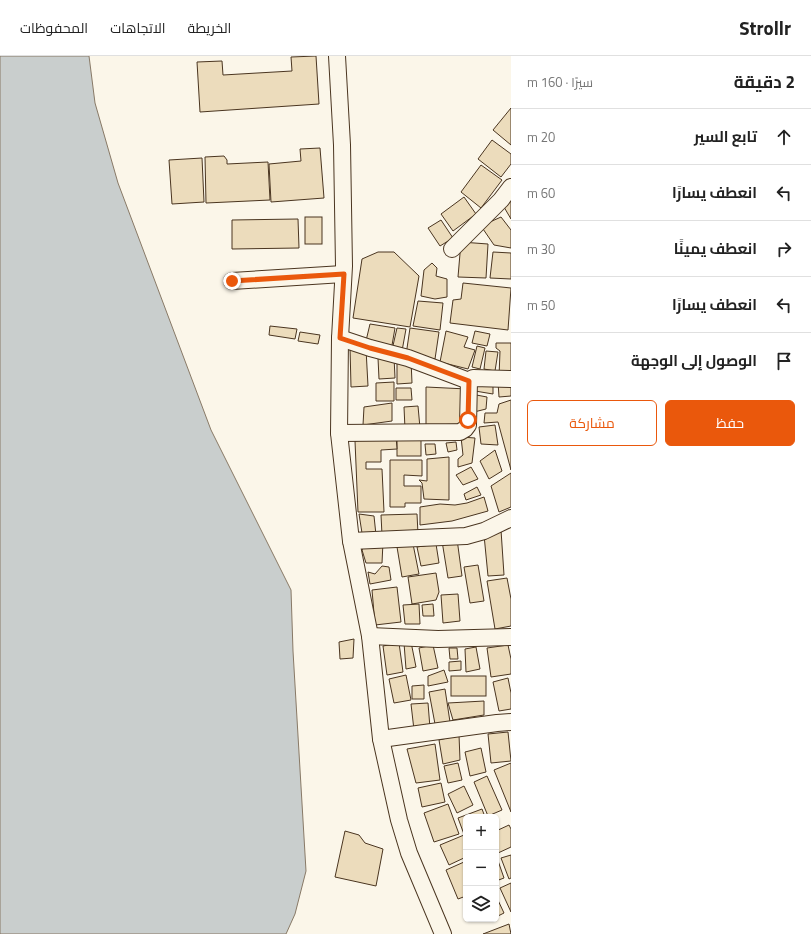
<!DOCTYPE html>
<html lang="ar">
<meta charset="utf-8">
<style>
body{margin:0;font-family:"Titillium Web",Cairo,sans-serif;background:#f2f2f2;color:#222;direction:rtl}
.controls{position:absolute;right:12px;bottom:12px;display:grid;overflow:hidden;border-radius:6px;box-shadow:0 1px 3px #0004}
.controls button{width:36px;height:36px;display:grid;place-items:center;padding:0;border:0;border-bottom:1px solid #e0e0e0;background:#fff;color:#222;font:20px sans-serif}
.stop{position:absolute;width:12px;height:12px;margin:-9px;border:3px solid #ea580c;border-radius:50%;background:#fff}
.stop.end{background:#ea580c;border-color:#fff;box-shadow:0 1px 4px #0008}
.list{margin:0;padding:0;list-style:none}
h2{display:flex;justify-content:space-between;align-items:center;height:52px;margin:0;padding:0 16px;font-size:17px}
h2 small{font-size:13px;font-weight:400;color:#767676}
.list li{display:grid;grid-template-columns:26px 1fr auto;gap:12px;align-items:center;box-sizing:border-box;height:56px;padding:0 16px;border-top:1px solid #e0e0e0}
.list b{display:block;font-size:15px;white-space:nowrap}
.list em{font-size:13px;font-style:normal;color:#767676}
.actions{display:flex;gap:8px;padding:12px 16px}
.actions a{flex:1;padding:9px 0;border:1px solid #ea580c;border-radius:6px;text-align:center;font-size:14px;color:#ea580c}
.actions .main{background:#ea580c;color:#fff}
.icon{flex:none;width:22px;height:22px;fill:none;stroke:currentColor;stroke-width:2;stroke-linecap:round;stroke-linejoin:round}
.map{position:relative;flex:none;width:511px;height:878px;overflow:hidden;direction:ltr}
header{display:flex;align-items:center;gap:24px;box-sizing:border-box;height:56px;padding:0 20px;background:#fff;border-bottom:1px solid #e0e0e0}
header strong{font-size:19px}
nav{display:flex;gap:22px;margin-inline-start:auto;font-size:14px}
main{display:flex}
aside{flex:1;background:#fff}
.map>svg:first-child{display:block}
.water{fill:#c9cecd;stroke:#887966}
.building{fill:#ecdcbc;stroke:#4a3520}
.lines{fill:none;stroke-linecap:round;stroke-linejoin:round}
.minor-casing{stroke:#4a3520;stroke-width:18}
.minor{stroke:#fbf6e9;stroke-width:16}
.route{stroke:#ea580c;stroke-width:5}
</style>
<header>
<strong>Strollr</strong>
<nav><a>الخريطة</a><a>الاتجاهات</a><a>المحفوظات</a></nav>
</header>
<main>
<aside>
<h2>2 دقيقة<small>سيرًا · 160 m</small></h2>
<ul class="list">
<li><svg class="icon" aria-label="ahead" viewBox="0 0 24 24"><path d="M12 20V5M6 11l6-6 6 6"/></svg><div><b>تابع السير</b></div><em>20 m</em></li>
<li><svg class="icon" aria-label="left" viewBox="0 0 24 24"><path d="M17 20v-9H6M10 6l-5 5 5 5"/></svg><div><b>انعطف يسارًا</b></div><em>60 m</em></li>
<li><svg class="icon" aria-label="right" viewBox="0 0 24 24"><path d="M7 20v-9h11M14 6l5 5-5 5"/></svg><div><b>انعطف يمينًا</b></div><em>30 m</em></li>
<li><svg class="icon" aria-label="left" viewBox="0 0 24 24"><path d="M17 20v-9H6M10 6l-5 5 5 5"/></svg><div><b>انعطف يسارًا</b></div><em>50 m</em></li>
<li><svg class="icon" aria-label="arrive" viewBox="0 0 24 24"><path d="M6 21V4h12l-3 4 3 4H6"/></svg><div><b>الوصول إلى الوجهة</b></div></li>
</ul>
<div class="actions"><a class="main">حفظ</a><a>مشاركة</a></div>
</aside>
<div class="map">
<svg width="511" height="878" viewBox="0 0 511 878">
<rect width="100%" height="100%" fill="#fbf6e9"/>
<polygon class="water" points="0,0 89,0 95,47 118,127 211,374 291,534 293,595 306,815 295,858 286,878 0,878"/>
<g class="building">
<polygon points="316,0 319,48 200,56 197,6 222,5 223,19 292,15 291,1"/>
<polygon points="511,52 511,89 493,74"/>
<polygon points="492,84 511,98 511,108 501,121 478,103"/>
<polygon points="320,92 324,142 271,146 269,108 301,105 300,93"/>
<polygon points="224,100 227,104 227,108 268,106 270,144 206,147 205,101"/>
<polygon points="202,102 204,146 172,148 169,104"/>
<polygon points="481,109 502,124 481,152 461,136"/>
<polygon points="511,140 511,163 501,146"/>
<polygon points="464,141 476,158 453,175 441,158"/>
<rect x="305" y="161" width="17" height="27"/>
<polygon points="501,161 511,174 511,192 494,189 481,170"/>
<polygon points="298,163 299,192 232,193 232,164"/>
<polygon points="441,164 453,182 440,190 428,172"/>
<polygon points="461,186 488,188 486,222 458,221"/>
<polygon points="378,196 394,196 419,220 410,271 353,262 362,203"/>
<polygon points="493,196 511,197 511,223 490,222"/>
<polygon points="432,207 437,212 436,220 447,223 447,241 435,243 421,240 424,214"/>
<polygon points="463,227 511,232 508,274 450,267 453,244 461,243"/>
<polygon points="418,245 443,247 440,274 413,270"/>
<polygon points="370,268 395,272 391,295 365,289"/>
<polygon points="270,270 297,273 295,283 269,279"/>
<polygon points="397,272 406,273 402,295 392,294"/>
<polygon points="410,272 439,276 435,303 406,299"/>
<polygon points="446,275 468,281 464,291 475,294 468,313 440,306"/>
<polygon points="475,275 490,278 487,290 472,287"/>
<polygon points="300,276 320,279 318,288 298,285"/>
<polygon points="496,287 511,287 511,321 499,321 500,295 496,292"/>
<polygon points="477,290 485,292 480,313 472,311"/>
<polygon points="350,291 366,293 368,330 351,331"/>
<polygon points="486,295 498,296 495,315 484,313"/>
<polygon points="394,301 395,322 379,323 378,302"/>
<polygon points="411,304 412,327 397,328 397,305"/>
<polygon points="511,325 511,340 499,341 498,326"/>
<polygon points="394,326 394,345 376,345 376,327"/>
<polygon points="477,327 493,330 493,338 475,335"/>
<polygon points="426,331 467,333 465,368 426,369"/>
<polygon points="396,332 411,332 412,344 396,344"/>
<polygon points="471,338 487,341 486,353 470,357"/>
<polygon points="511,344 511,414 498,366 484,367 485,357 497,357 499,348"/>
<polygon points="392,347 392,365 363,369 364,351"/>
<polygon points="418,350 420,372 405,373 404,351"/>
<polygon points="495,369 498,389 481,388 479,371"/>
<rect x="397" y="378" width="24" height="22"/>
<polygon points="396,380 397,393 381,394 381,406 366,406 366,413 382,413 384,456 358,456 355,385"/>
<polygon points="461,381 475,382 472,407 458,411 458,403 463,399"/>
<polygon points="456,386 457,394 448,396 446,387"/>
<polygon points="425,388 435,388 436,398 426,399"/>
<polygon points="495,394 502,415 489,423 480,405"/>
<polygon points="449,401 449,444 424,443 422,427 419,424 427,425 427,403"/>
<polygon points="390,404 422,404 422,420 404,419 404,430 421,430 421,447 405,447 405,451 390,451"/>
<polygon points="471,411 478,423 463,429 456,419"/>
<polygon points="511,417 511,451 499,456 491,430"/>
<polygon points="477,431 481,439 466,444 464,438"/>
<polygon points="484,441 488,455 452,465 420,469 420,451 440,448 455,449 467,447"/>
<polygon points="359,458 374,460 376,479 362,477"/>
<polygon points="417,458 418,478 382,479 381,459"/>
<polygon points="501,474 504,519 488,520 484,479"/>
<polygon points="457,483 462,520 448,522 442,485"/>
<polygon points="368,485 383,486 382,507 366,507 362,494"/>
<polygon points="413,488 419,518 402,521 397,491"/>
<polygon points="436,488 439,507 421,510 417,491"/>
<polygon points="478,509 484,545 470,547 464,511"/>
<polygon points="382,510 389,511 391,524 370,528 368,516 375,518"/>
<polygon points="436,517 439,536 436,544 412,548 408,521"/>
<polygon points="507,522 511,543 511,570 495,573 487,525"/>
<polygon points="397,531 401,566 375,569 372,534"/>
<polygon points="458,538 460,565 443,567 441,539"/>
<polygon points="419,548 420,568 405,568 403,549"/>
<polygon points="433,548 434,560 423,560 422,549"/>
<polygon points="354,583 353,602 340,603 339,586"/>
<polygon points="411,586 416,611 406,613 404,587"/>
<polygon points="399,587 403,616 387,619 383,590"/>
<polygon points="433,589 438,612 423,615 419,592"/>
<polygon points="508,589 511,603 511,618 491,621 487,592"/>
<polygon points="476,591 480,613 466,616 465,593"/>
<polygon points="449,592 457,592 458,603 450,603"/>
<polygon points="461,605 461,614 449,615 449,606"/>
<polygon points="444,614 448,626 428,630 428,620"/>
<polygon points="406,619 411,644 394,647 389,623"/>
<rect x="451" y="620" width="35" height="20"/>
<polygon points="508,622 511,637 511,653 499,655 493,626"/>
<polygon points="424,629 424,643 412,643 412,630"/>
<polygon points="445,633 450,666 435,668 429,636"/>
<polygon points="484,645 484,659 453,664 448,647"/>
<polygon points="428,647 430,672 414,674 411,648"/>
<polygon points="508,676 511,705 491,707 488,678"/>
<polygon points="459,679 460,704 443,708 439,684"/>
<polygon points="435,688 440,724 416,727 407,693"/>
<polygon points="481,692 486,716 470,720 465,696"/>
<polygon points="458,707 462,724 448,727 444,710"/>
<polygon points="511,707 511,756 494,714"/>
<polygon points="487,720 502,754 488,760 474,726"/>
<polygon points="441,727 445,746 422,751 418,732"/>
<polygon points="464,730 473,749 457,757 448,738"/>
<polygon points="448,748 459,778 434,786 424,757"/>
<polygon points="482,753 485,761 466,761 465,781 458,762"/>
<polygon points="509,769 511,773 511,791 498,797 496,791 496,775"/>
<polygon points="345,775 359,779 365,787 383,793 376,830 335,821"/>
<polygon points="464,779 466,784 466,801 449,809 440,789"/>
<polygon points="496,799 504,822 496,825"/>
<polygon points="511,799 511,822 509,823 501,802"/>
<polygon points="464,806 466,811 466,840 458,843 446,814"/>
<polygon points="511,827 511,856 500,832"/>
<polygon points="496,840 504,857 496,861"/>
<polygon points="509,868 511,878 483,878"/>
</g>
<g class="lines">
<defs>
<g id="minor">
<polyline points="337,0 342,89 344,210 340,282 339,377 351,485 370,580 381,683 399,764 409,797 443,878"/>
<polyline points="452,193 501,144 511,131"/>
<polyline points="232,225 343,218"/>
<polyline points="340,282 370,292 408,302 469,325"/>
<polyline points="339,377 460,376 465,373 468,369 469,325 473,322 511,323"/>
<polyline points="351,485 466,480 484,475 511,462"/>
<polyline points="370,580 438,583 511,581"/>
<polyline points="381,683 497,667 511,666"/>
</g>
</defs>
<use href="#minor" class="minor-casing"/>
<use href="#minor" class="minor"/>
</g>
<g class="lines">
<polyline class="route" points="232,225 344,218 340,282 370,292 408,302 469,325 468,364"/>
</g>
</svg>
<div class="controls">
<button>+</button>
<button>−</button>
<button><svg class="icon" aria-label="layers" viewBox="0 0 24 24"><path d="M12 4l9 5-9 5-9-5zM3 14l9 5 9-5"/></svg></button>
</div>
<div class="stop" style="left:468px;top:364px"></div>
<div class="stop end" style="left:232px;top:225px"></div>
</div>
</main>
